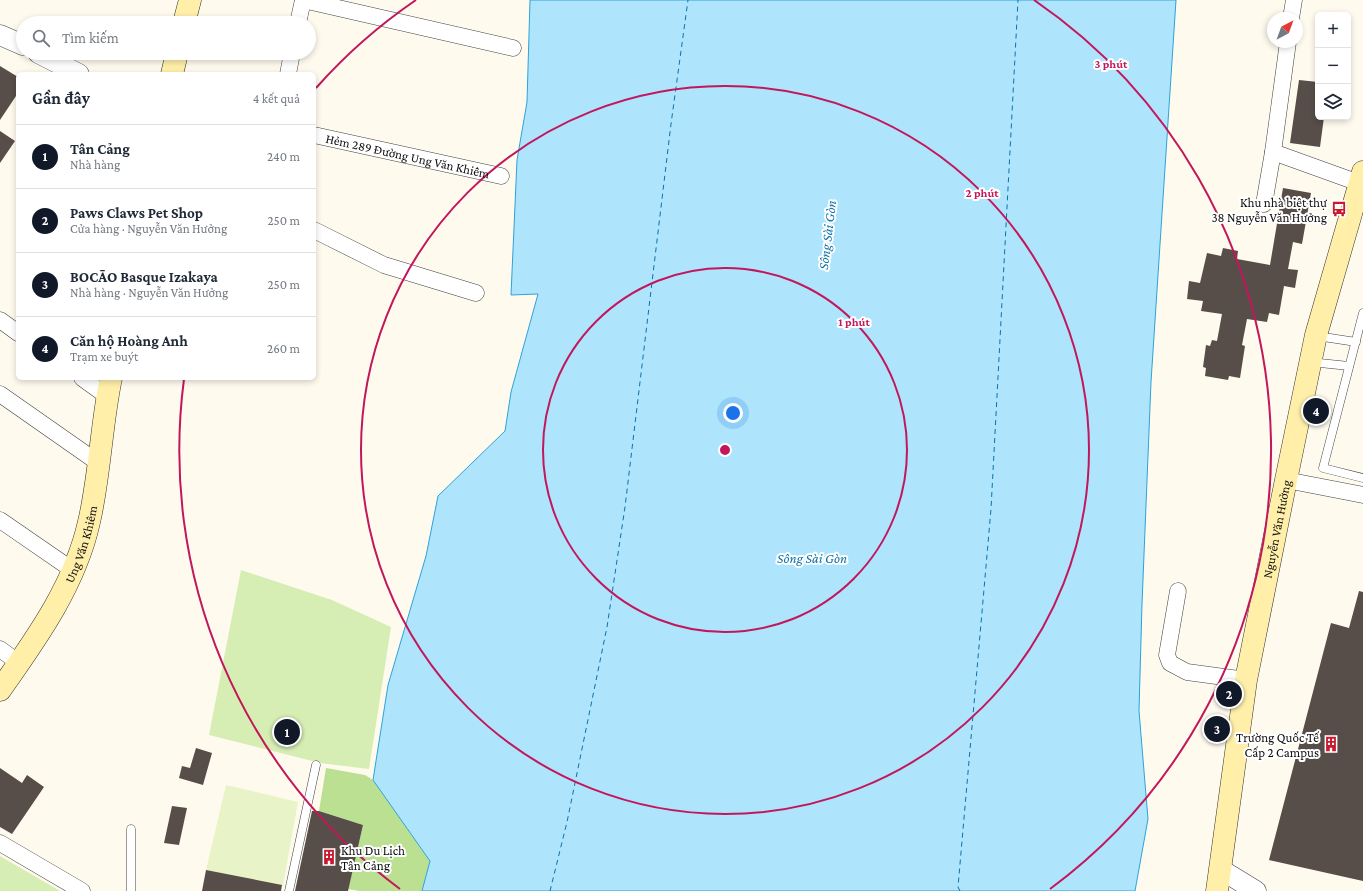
<!DOCTYPE html>
<html lang="vi">
<meta charset="utf-8">
<style>
body{margin:0;font-family:"Crimson Pro",serif;background:#f6f6f7;color:#1f2937}
.controls{position:absolute;right:12px;top:12px;display:grid;overflow:hidden;border-radius:6px;box-shadow:0 2px 6px #0003}
.controls button{width:36px;height:36px;display:grid;place-items:center;padding:0;border:0;border-bottom:1px solid #e0e1e3;background:#fff;color:#1f2937;font:20px sans-serif}
.compass{position:absolute;left:1267px;top:12px;width:36px;height:36px;border-radius:50%;background:#fff;box-shadow:0 2px 6px #0003;rotate:41deg}
.you{position:absolute;left:733px;top:413px;width:14px;height:14px;margin:-10px;border:3px solid #fff;border-radius:50%;background:#1a73e8;box-shadow:0 0 0 6px #1a73e833}
.badge{display:grid;place-items:center;width:26px;height:26px;border-radius:50%;background:#111827;color:#fff;font-size:13px;font-weight:700}
.pin{position:absolute;translate:-50% -50%;border:2px solid #fff;box-shadow:0 1px 4px #0006}
.list{margin:0;padding:0;list-style:none}
h2{display:flex;justify-content:space-between;align-items:center;height:52px;margin:0;padding:0 16px;font-size:17px}
h2 small{font-size:13px;font-weight:400;color:#747a83}
.list li{display:grid;grid-template-columns:26px 1fr auto;gap:12px;align-items:center;box-sizing:border-box;height:64px;padding:0 16px;border-top:1px solid #e0e1e3}
.list b{display:block;font-size:15px;white-space:nowrap}
.list p{margin:0;font-size:13px;white-space:nowrap;color:#747a83}
.list em{font-size:13px;font-style:normal;color:#747a83}
.icon{flex:none;width:22px;height:22px;fill:none;stroke:currentColor;stroke-width:2;stroke-linecap:round;stroke-linejoin:round}
.map{position:relative;flex:none;width:1363px;height:891px;overflow:hidden}
.search{position:absolute;background:#fff;box-shadow:0 2px 6px #0003;left:16px;top:16px;width:300px;height:44px;display:flex;align-items:center;gap:10px;box-sizing:border-box;padding:0 14px;border-radius:22px;color:#747a83;font-size:15px}
.panel{position:absolute;background:#fff;box-shadow:0 2px 6px #0003;left:16px;top:72px;width:300px;height:308px;border-radius:6px}
.map>svg:first-child{display:block}
.green{fill:#d6edb4}
.forest{fill:#bbe092}
.pitch{fill:#e8f4c7}
.water{fill:#aee4fc;stroke:#2ea2d9}
.lines{fill:none;stroke-linecap:round;stroke-linejoin:round}
.ferry{stroke:#0b72ab;stroke-width:1;stroke-dasharray:5 4;stroke-linecap:butt}
.building{fill:#574d49}
.service-casing{stroke:#414141;stroke-width:9}
.minor-casing{stroke:#414141;stroke-width:17}
.tertiary-casing{stroke:#414141;stroke-width:21}
.secondary-casing{stroke:#303030;stroke-width:23}
.service{stroke:#fff;stroke-width:8}
.minor{stroke:#fff;stroke-width:16}
.tertiary{stroke:#fff;stroke-width:20}
.secondary{stroke:#ffefa9;stroke-width:22}
.ring{fill:none;stroke:#c2185b;stroke-width:2}
.labels{text-anchor:middle;dominant-baseline:central;stroke-width:4;stroke-linejoin:round;paint-order:stroke}
.street-label{font-size:13px;fill:#0e0e0e;stroke:#fff}
.poi-label{font-size:13px;fill:#0e0e0e;stroke:#fff;text-anchor:end}
.water-label{font-size:14px;font-style:italic;fill:#0b72ab;stroke:#fff}
.centre{fill:#c2185b;stroke:#fff;stroke-width:2}
.ring-label{font-size:12px;text-anchor:middle;font-weight:bold;fill:#c2185b;stroke:#fff;stroke-width:4;stroke-linejoin:round;paint-order:stroke}
</style>
<div class="map">
<svg width="1363" height="891" viewBox="0 0 1363 891">
<rect width="100%" height="100%" fill="#fffaee"/>
<g class="green">
<polygon points="241,570 332,600 391,627 369,769 320,763 209,735"/>
<polygon points="0,856 60,891 0,891"/>
</g>
<polygon class="forest" points="326,768 365,775 373,780 430,861 422,891 359,891 348,889 363,825 319,811"/>
<polygon class="pitch" points="226,785 298,802 283,886 206,870"/>
<polygon class="water" points="530,0 1176,0 1151,382 1142,604 1139,711 1148,819 1135,891 422,891 430,861 373,780 388,685 426,556 438,496 505,431 511,392 538,294 511,295 517,160 527,102"/>
<g class="lines">
<g class="ferry">
<polyline points="550,891 567,822 607,627 625,507 671,124 688,0"/>
<polyline points="960,891 958,887 991,509 1018,0"/>
</g>
</g>
<g class="building">
<polygon points="0,66 18,77 18,93 0,120"/>
<polygon points="1299,80 1318,82 1318,117 1324,117 1320,147 1290,143"/>
<polygon points="0,131 15,141 0,163"/>
<polygon points="1283,188 1311,193 1302,244 1293,242 1288,269 1298,270 1295,288 1284,286 1279,315 1269,313 1267,322 1247,319 1242,345 1245,346 1240,378 1229,376 1228,380 1205,376 1206,368 1203,367 1206,345 1210,346 1212,340 1217,341 1222,314 1201,311 1203,301 1187,299 1189,281 1200,283 1207,253 1221,256 1223,248 1238,251 1237,259 1270,265"/>
<polygon points="1359,591 1363,592 1363,881 1269,860 1331,623 1349,628"/>
<polygon points="196,748 212,753 203,785 179,778 182,766 190,768"/>
<polygon points="0,768 22,783 27,775 44,787 12,834 0,827"/>
<polygon points="172,806 187,808 179,845 164,843"/>
<polygon points="312,811 319,811 363,825 348,891 295,891"/>
<polygon points="206,870 282,885 281,891 202,891"/>
</g>
<g class="lines">
<defs>
<g id="service">
<polyline points="1363,313 1323,468 1363,478"/>
<polyline points="1317,336 1356,342"/>
<polyline points="1310,362 1349,366"/>
<polyline points="131,891 131,829"/>
<polyline points="289,891 316,765"/>
</g>
<g id="minor">
<polyline points="303,0 513,48"/>
<polyline points="1291,18 1294,0"/>
<polyline points="298,23 303,0"/>
<polyline points="288,74 292,53"/>
<path id="s1" d="M 314,135 L 501,176"/>
<polyline points="1273,152 1359,183"/>
<polyline points="1264,204 1273,152 1288,42"/>
<polyline points="314,230 384,265 476,293"/>
<polyline points="0,320 18,333"/>
<polyline points="82,378 107,396"/>
<polyline points="0,394 100,464"/>
<polyline points="1286,480 1363,495"/>
<polyline points="0,520 74,571"/>
<polyline points="1178,591 1167,655 1170,663 1187,672 1246,680"/>
<polyline points="0,649 19,663"/>
<polyline points="0,843 82,891"/>
</g>
<g id="tertiary">
<polyline points="0,35 23,45"/>
<polyline points="38,53 79,74"/>
<polyline points="1220,869 1256,891"/>
</g>
<g id="secondary">
<polyline points="184,23 190,0"/>
<polyline points="172,74 177,53"/>
<path id="s2" d="M 0,690 C 36,639 75,585 89,522 C 100,475 101,426 111,378"/>
<path id="s3" d="M 1217,891 L 1246,680 L 1286,480 L 1316,335 L 1363,172"/>
</g>
</defs>
<use href="#service" class="service-casing"/>
<use href="#minor" class="minor-casing"/>
<use href="#tertiary" class="tertiary-casing"/>
<use href="#secondary" class="secondary-casing"/>
<use href="#service" class="service"/>
<use href="#minor" class="minor"/>
<use href="#tertiary" class="tertiary"/>
<use href="#secondary" class="secondary"/>
</g>
<g class="ring">
<circle cx="725" cy="450" r="182"/>
<circle cx="725" cy="450" r="364"/>
<path d="M400 889A546 546 0 0 1 184 379M316 88A546 546 0 0 1 416 0M1034 0A546 546 0 0 1 1050 889"/>
</g>
<defs>
<symbol id="bus-bare" viewBox="-9 -9 18 18"><path d="M-5-6H5V4H4V6H2V4H-2V6H-4V4H-5ZM-3.5-4V0h7V-4ZM-3.5 1.2v1.5H-2V1.2ZM2 1.2v1.5H3.5V1.2Z" fill="#ca192f" stroke="#fff" stroke-width="2.5" paint-order="stroke"/></symbol>
<symbol id="building-bare" viewBox="-9 -9 18 18"><path d="M-4-6H4V6H1V3H-1V6H-4ZM-2.5-4.3h1.7v1.8h-1.7ZM.8-4.3h1.7v1.8H.8ZM-2.5-1h1.7V.8h-1.7ZM.8-1h1.7V.8H.8Z" fill="#ca192f" stroke="#fff" stroke-width="2.5" paint-order="stroke"/></symbol>
</defs>
<g fill-rule="evenodd">
<use href="#bus-bare" x="1328" y="198" width="22" height="22"/>
<use href="#building-bare" x="1320" y="733" width="22" height="22"/>
<use href="#building-bare" x="318" y="846" width="22" height="22"/>
</g>
<g class="labels">
<g class="street-label">
<text stroke="none"><textPath href="#s1" startOffset="96">Hẻm 289 Đường Ung Văn Khiêm</textPath></text>
<text stroke="none"><textPath href="#s3" startOffset="367">Nguyễn Văn Hưởng</textPath></text>
<text stroke="none"><textPath href="#s2" startOffset="168">Ung Văn Khiêm</textPath></text>
</g>
<g class="poi-label">
<text x="1327" y="202">Khu nhà biệt thự<tspan x="1327" dy="15">38 Nguyễn Văn Hưởng</tspan></text>
<text x="1319" y="737">Trường Quốc Tế<tspan x="1319" dy="15">Cấp 2 Campus</tspan></text>
<text x="341" y="850" text-anchor="start">Khu Du Lịch<tspan x="341" dy="15">Tân Cảng</tspan></text>
</g>
<g class="water-label">
<text transform="translate(827 235) rotate(-83)">Sông Sài Gòn</text>
<text x="812" y="558">Sông Sài Gòn</text>
</g>
</g>
<circle cx="725" cy="450" r="6" class="centre"/>
<g class="ring-label">
<text x="1111" y="68">3 phút</text>
<text x="982" y="197">2 phút</text>
<text x="854" y="326">1 phút</text>
</g>
</svg>
<div class="controls">
<button>+</button>
<button>−</button>
<button><svg class="icon" aria-label="layers" viewBox="0 0 24 24"><path d="M12 4l9 5-9 5-9-5zM3 14l9 5 9-5"/></svg></button>
</div>
<svg class="compass" viewBox="-18 -18 36 36"><path d="M0-13l5 13h-10z" fill="#e53935"/><path d="M0 13l5-13h-10z" fill="#747a83"/></svg>
<div class="you"></div>
<div class="pin badge" style="left:287px;top:732px">1</div>
<div class="pin badge" style="left:1229px;top:694px">2</div>
<div class="pin badge" style="left:1217px;top:729px">3</div>
<div class="pin badge" style="left:1316px;top:411px">4</div>
<div class="search"><svg class="icon" aria-label="search" viewBox="0 0 24 24"><circle cx="10" cy="10" r="6"/><path d="M15 15l6 6"/></svg>Tìm kiếm</div>
<section class="panel">
<h2>Gần đây<small>4 kết quả</small></h2>
<ul class="list">
<li><span class="badge">1</span><div><b>Tân Cảng</b><p>Nhà hàng</p></div><em>240 m</em></li>
<li><span class="badge">2</span><div><b>Paws Claws Pet Shop</b><p>Cửa hàng · Nguyễn Văn Hưởng</p></div><em>250 m</em></li>
<li><span class="badge">3</span><div><b>BOCĀO Basque Izakaya</b><p>Nhà hàng · Nguyễn Văn Hưởng</p></div><em>250 m</em></li>
<li><span class="badge">4</span><div><b>Căn hộ Hoàng Anh</b><p>Trạm xe buýt</p></div><em>260 m</em></li>
</ul>
</section>
</div>
